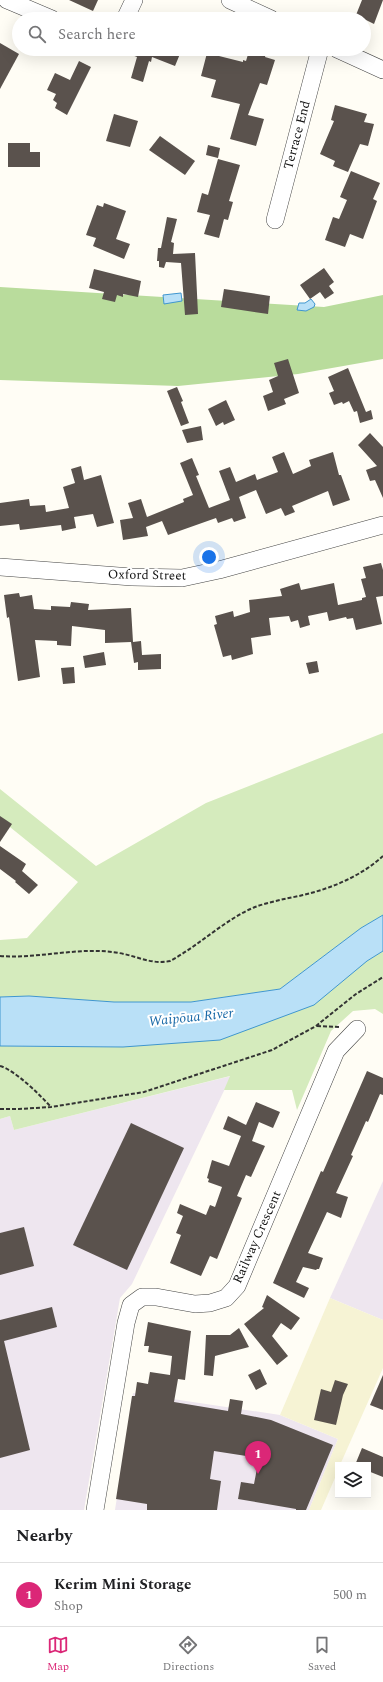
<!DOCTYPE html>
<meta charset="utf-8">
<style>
body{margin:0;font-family:Spectral,serif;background:#f6f6f6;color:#202124}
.controls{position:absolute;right:12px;bottom:12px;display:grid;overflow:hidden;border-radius:0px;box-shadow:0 4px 16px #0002}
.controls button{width:36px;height:36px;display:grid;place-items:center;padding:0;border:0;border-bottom:1px solid #e0e0e0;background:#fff;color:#202124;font:20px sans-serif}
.you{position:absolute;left:209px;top:557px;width:14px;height:14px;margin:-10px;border:3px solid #fff;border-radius:50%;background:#1a73e8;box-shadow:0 0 0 6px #1a73e833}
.badge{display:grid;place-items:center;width:26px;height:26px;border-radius:50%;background:#db2777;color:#fff;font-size:13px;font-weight:700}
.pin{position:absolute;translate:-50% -33px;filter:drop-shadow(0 1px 2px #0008)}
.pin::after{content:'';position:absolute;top:21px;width:14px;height:12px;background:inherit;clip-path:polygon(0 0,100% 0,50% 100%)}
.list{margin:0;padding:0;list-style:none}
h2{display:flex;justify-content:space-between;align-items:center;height:52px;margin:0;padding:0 16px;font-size:17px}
h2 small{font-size:13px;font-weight:400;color:#757577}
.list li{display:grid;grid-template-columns:26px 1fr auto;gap:12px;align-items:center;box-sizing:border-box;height:64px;padding:0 16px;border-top:1px solid #e0e0e0}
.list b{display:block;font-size:15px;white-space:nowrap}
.list p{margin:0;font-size:13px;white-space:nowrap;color:#757577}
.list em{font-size:13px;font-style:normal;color:#757577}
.icon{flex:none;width:22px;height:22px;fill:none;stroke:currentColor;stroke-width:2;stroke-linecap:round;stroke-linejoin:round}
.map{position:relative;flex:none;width:383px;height:1510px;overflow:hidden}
.search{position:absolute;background:#fff;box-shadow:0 4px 16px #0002;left:12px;right:12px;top:12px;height:44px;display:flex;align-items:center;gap:10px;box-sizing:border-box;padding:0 14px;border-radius:22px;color:#757577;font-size:15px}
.sheet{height:116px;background:#fff}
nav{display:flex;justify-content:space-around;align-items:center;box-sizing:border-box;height:56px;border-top:1px solid #e0e0e0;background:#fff;font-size:11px;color:#757577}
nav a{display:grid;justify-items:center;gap:2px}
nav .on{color:#db2777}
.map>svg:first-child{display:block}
.industrial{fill:#eee6ef}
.farmland{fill:#f6f3d4}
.green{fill:#d5ebbd}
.forest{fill:#b9dc9c}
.water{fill:#b9e0f7;stroke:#3f96cf}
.building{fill:#5a524d}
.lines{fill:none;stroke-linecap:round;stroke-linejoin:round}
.minor-casing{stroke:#444;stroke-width:18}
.path{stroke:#333;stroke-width:2;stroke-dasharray:4 2;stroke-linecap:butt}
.minor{stroke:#fff;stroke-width:17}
.labels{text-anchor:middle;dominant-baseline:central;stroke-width:4;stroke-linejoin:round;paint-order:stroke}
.street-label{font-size:13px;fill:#111;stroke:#fff}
.water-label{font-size:14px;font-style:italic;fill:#1768a6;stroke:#fff}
</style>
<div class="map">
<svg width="383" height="1510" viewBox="0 0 383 1510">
<rect width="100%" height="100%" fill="#fffdf5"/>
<g class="industrial">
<polygon points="231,1076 132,1284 120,1298 84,1510 0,1510 0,1119 10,1116 14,1130"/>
<polygon points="383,1181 383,1320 330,1298"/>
<polygon points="133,1393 280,1415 338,1439 309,1510 115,1510"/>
</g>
<polygon class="farmland" points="330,1298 383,1320 383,1368 340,1465 338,1465 338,1471 321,1510 309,1510 338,1439 280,1415"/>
<g class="green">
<polygon points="383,733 383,915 361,928 280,989 191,1002 114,1002 29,996 0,997 0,940 27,938 78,882 0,819 0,789 96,866 206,803"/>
<polygon points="383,951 383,1014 375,1009 353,1011 331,1031 297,1110 292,1090 224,1090 230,1076 14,1130 10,1116 0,1119 0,1046 123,1047 367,961"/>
</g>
<polygon class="forest" points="0,287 324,307 383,295 383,359 298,374 178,386 0,380"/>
<g class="water">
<polygon points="181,293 182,301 164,304 163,295"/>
<polygon points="311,299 315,304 314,307 306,311 297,310 299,303 305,303"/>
<polygon points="383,915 383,951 367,961 314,1005 220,1040 123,1047 0,1046 0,997 29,996 114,1002 191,1002 280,989 361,928"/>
</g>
<g class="building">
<polygon points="69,0 98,0 93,11"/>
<polygon points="362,0 383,0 374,24 356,15"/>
<polygon points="0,43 19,54 0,89"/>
<polygon points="119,49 182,49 175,66 152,57 151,62 149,61 143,82 131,78 137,57 119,50"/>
<polygon points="257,50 266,53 265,57 275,60 267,85 260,83 248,115 264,119 256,146 230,139 240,104 211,97 216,80 201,76 207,53 243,62 243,60 246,61 249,51 256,53"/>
<polygon points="79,61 91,67 67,115 55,108 57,103 53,100 56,94 47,90 55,73 70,80"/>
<polygon points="335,105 367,114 364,122 374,124 368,146 360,144 348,172 333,166 335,161 320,154 334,121 331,120"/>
<polygon points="114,114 138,121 130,147 106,141"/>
<polygon points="160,136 195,161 185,175 149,150"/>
<polygon points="8,143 30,143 30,152 40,152 40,167 8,167"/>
<polygon points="208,145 220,148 218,158 206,155"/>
<polygon points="218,159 240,165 229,201 233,202 228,220 224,219 219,238 204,234 210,215 197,212 202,193 208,195"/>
<polygon points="351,171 380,183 373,199 377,201 363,239 350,234 345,247 325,240 333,217 339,219 347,200 340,197"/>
<polygon points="104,203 126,211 116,239 130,244 124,259 93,246 96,238 86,235 97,205 103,207"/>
<polygon points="167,217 177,219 171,242 174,243 173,254 195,253 198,314 185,315 181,263 166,262 164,268 159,267 159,261 157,261 158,248 161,248"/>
<polygon points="324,268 334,282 329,286 334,293 325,299 320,292 310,299 300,285"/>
<polygon points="94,269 141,281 138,297 123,294 123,297 117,295 115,302 102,299 104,292 89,288"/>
<polygon points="224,289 270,296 268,314 221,307"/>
<polygon points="288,359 299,393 284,399 286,404 268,411 263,396 273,392 269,380 278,376 274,363"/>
<polygon points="348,368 366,412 371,410 373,419 360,423 357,411 354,412 349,401 343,404 342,402 334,405 329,393 334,391 328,377"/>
<polygon points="177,387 183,401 181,402 189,423 181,426 167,391"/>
<polygon points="226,400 235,420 224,425 223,422 216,426 208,409"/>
<polygon points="201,426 203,440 187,443 182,430"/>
<polygon points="370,433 383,447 383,498 375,480 370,481 366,470 377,466 358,445"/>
<polygon points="284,452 293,474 311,466 309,460 333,452 339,475 341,475 350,500 333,506 328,491 292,506 295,512 285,516 281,508 266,514 256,490 239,497 246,518 234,522 232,518 218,523 216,518 168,535 162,521 146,527 148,536 123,540 120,520 133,518 128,503 141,499 147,517 184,502 183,499 193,495 180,463 192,458 199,475 196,476 209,508 230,500 219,471 230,467 236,482 255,474 257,480 278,472 272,457"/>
<polygon points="81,466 84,480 101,475 114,523 97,527 93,514 74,517 76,528 62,531 61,525 20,530 19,524 0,526 0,503 29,499 30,506 45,505 46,512 69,508 63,487 75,483 71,469"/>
<polygon points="381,563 383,570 383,596 376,597 382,624 356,630 353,618 347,619 346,617 329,621 327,612 308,616 310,625 300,628 298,620 291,622 289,616 269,618 271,635 251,638 253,654 232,660 231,655 223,657 214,625 217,624 215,616 233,611 234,617 250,612 249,600 282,596 280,589 299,583 301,590 334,583 338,605 362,600 362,598 366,597 361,579 366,578 363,567"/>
<polygon points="19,593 20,597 32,595 34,609 51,610 51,606 70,607 71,602 89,604 88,610 131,608 133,642 141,641 142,655 161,654 161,669 138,670 138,662 134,663 131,642 105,643 105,630 72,626 71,646 57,645 57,641 35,640 40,677 18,681 9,617 7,618 4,595"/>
<polygon points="104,652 106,665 85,668 83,656"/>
<polygon points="317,661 319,672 309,674 306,663"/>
<polygon points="74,667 75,683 63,684 61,668"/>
<polygon points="0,816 12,824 0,842"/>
<polygon points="0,846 26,864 22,871 38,885 29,894 15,882 16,881 0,869"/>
<polygon points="367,1071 383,1078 383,1095 380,1094 368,1122 366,1121 351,1155 353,1156 336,1193 348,1197 341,1218 327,1212 308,1253 323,1258 319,1269 317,1269 316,1270 303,1267 296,1282 309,1288 304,1298 273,1283 321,1171 323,1172"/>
<polygon points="256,1102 280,1112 273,1128 259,1122 252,1141 265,1146 251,1177 246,1175 237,1196 242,1198 217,1259 210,1256 201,1276 170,1263 181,1235 176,1233 183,1216 177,1213 180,1204 206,1215 210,1205 215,1207 222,1187 208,1182 209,1179 207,1178 212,1160 229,1166 241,1136 223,1129 228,1116 246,1125"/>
<polygon points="131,1123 184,1148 127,1270 73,1245"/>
<polygon points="24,1227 34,1266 0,1275 0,1233"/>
<polygon points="267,1295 300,1318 291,1330 281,1323 272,1336 288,1356 277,1365 244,1324 264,1308 262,1307"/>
<polygon points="52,1307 57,1327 4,1341 30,1450 0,1458 0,1320"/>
<polygon points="148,1322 191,1331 185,1380 178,1379 174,1402 228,1411 230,1399 243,1401 241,1414 271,1420 333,1445 306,1510 296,1510 296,1509 238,1499 241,1482 254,1484 259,1458 214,1451 210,1479 221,1481 217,1510 147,1510 147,1504 116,1499 132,1396 135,1396 137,1382 148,1384 150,1372 170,1375 172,1356 148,1352 149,1346 144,1346"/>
<polygon points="239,1328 249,1347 215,1356 213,1376 204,1375 206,1335 230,1335"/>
<polygon points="260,1369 267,1384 256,1390 248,1375"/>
<polygon points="383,1375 383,1410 370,1405"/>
<polygon points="335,1380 348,1384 343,1395 336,1425 314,1420 321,1389 331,1392"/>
<polygon points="362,1448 383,1457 383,1477 368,1471 368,1465 355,1465"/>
</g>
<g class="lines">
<defs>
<g id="minor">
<polyline points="7,0 52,19"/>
<polyline points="230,0 271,19"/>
<polyline points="125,19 134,0"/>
<polyline points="337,49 383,70"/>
<polyline points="275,220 320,49"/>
<polyline points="0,567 132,577 182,578 219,570 383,525"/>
<polyline points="95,1510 126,1323 131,1305 142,1297 156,1297 195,1304 210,1303 226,1298 237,1286 336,1051 357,1029"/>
</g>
</defs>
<use href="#minor" class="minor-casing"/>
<g class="path">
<path d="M 0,956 C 40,959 80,946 119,953 C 137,956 152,965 170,961 C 200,945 224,920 255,907 C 269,902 284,899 299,896 C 330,889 360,877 383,856"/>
<polyline points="317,1026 339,1027"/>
<path d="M 0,1066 C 15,1070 40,1095 51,1107"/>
<polyline points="0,1109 19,1109 51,1107 144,1092 272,1050 316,1026 356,994 383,977"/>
</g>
<use href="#minor" class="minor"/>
</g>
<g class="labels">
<g class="street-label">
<text transform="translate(297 135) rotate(-75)">Terrace End</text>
<text transform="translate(147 575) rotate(1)">Oxford Street</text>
<text transform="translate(257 1237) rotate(-66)">Railway Crescent</text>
</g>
<g class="water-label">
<text transform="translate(191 1017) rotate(-6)">Waipōua River</text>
</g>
</g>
</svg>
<div class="controls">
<button><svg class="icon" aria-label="layers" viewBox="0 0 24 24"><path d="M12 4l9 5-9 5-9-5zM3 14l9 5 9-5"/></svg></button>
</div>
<div class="you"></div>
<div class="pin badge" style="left:258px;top:1474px">1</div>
<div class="search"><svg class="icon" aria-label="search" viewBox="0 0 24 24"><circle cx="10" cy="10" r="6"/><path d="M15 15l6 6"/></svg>Search here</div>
</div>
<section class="sheet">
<h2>Nearby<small></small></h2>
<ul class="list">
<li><span class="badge">1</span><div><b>Kerim Mini Storage</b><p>Shop</p></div><em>500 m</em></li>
</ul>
</section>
<nav>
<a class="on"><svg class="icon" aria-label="map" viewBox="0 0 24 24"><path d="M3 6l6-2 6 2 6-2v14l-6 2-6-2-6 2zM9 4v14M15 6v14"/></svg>Map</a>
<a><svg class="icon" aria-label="directions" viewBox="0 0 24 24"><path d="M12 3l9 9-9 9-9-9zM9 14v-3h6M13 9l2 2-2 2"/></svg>Directions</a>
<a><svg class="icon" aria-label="saved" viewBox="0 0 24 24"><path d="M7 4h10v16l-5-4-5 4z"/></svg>Saved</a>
</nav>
